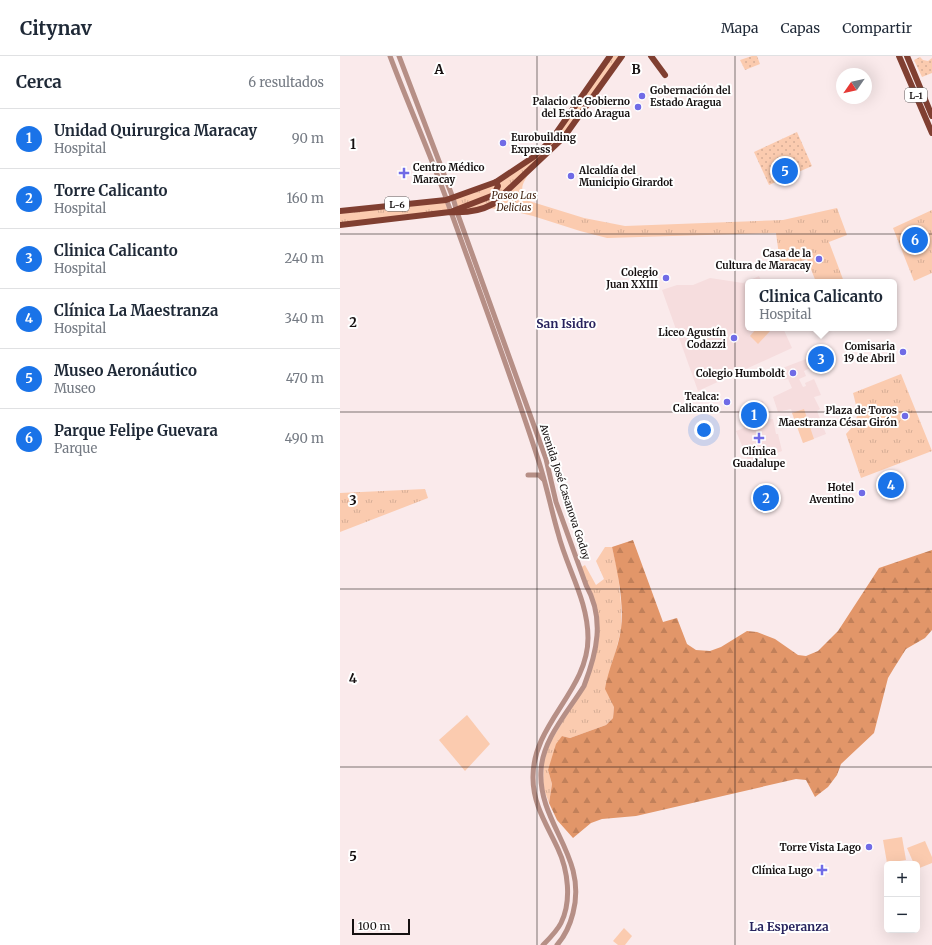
<!DOCTYPE html>
<html lang="es">
<meta charset="utf-8">
<style>
body{margin:0;font-family:Merriweather,serif;background:#f2f2f3;color:#1f2937}
.controls{position:absolute;right:12px;bottom:12px;display:grid;overflow:hidden;border-radius:6px;box-shadow:0 4px 16px #0002}
.controls button{width:36px;height:36px;display:grid;place-items:center;padding:0;border:0;border-bottom:1px solid #e0e1e3;background:#fff;color:#1f2937;font:20px sans-serif}
.compass{position:absolute;left:496px;top:12px;width:36px;height:36px;border-radius:50%;background:#fff;box-shadow:0 4px 16px #0002;rotate:236deg}
.scale{position:absolute;left:12px;bottom:10px;width:58px;box-sizing:border-box;padding-left:4px;border:2px solid #151010;border-top:0;font-size:11px;line-height:14px;white-space:nowrap;color:#151010;-webkit-text-stroke:3px #fff;paint-order:stroke}
.you{position:absolute;left:364px;top:374px;width:14px;height:14px;margin:-10px;border:3px solid #fff;border-radius:50%;background:#1a73e8;box-shadow:0 0 0 6px #1a73e833}
.badge{display:grid;place-items:center;width:26px;height:26px;border-radius:50%;background:#1a73e8;color:#fff;font-size:13px;font-weight:700}
.pin{position:absolute;translate:-50% -50%;border:2px solid #fff;box-shadow:0 1px 4px #0006}
.popup{position:absolute;left:405px;top:223px;width:152px;height:52px;box-sizing:border-box;display:grid;place-content:center;border-radius:6px;background:#fff;filter:drop-shadow(0 1px 3px #0005);font-size:13px;white-space:nowrap;color:#747a83}
.popup b{font-size:15px;color:#1f2937}
.popup::after{content:'';position:absolute;left:50%;top:100%;margin-left:-8px;border:8px solid transparent;border-top-color:#fff}
.list{margin:0;padding:0;list-style:none}
h2{display:flex;justify-content:space-between;align-items:center;height:52px;margin:0;padding:0 16px;font-size:17px}
h2 small{font-size:13px;font-weight:400;color:#747a83}
.list li{display:grid;grid-template-columns:26px 1fr auto;gap:12px;align-items:center;box-sizing:border-box;height:60px;padding:0 16px;border-top:1px solid #e0e1e3}
.list b{display:block;font-size:15px;white-space:nowrap}
.list p{margin:0;font-size:13px;white-space:nowrap;color:#747a83}
.list em{font-size:13px;font-style:normal;color:#747a83}
.map{position:relative;flex:none;width:592px;height:889px;overflow:hidden}
header{display:flex;align-items:center;gap:24px;box-sizing:border-box;height:56px;padding:0 20px;background:#fff;border-bottom:1px solid #e0e1e3}
header strong{font-size:19px}
nav{display:flex;gap:22px;margin-inline-start:auto;font-size:14px}
main{display:flex}
aside{flex:1;background:#fff}
.map>svg:first-child{display:block}
.built{fill:#f6ddde}
.grass{fill:url(#grass-tufts)}
.forest{fill:url(#forest-firs)}
.garden{fill:url(#garden-dots)}
.pitch{fill:#fbcbaf}
.lines{fill:none;stroke-linecap:round;stroke-linejoin:round}
.minor{stroke:#b68f86;stroke-width:5}
.major{stroke:#803f31;stroke-width:6}
.grid{fill:none;stroke:#151010;stroke-width:1;stroke-opacity:0.55}
.poi-dot{fill:#706be6;stroke:#fff;stroke-width:1.5}
.labels{text-anchor:middle;dominant-baseline:central;stroke-width:4;stroke-linejoin:round;paint-order:stroke}
.shield{fill:#fff;stroke:#5b5858;stroke-width:1}
.shield-label{font-size:9px;font-weight:bold;fill:#151010}
.poi-label{font-size:10px;font-weight:bold;fill:#151010;stroke:#fff;text-anchor:end}
.park-label{font-size:10px;font-style:italic;fill:#432411;stroke:#fff}
.street-label{font-size:10px;fill:#151010;stroke:#fff}
.quarter-label{font-size:12px;font-weight:bold;fill:#27235d;stroke:#fff}
.grid-label{font-size:13px;text-anchor:middle;font-weight:bold;fill:#151010;stroke:#fff;stroke-width:4;stroke-linejoin:round;paint-order:stroke}
</style>
<header>
<strong>Citynav</strong>
<nav><a>Mapa</a><a>Capas</a><a>Compartir</a></nav>
</header>
<main>
<aside>
<h2>Cerca<small>6 resultados</small></h2>
<ul class="list">
<li><span class="badge">1</span><div><b>Unidad Quirurgica Maracay</b><p>Hospital</p></div><em>90 m</em></li>
<li><span class="badge">2</span><div><b>Torre Calicanto</b><p>Hospital</p></div><em>160 m</em></li>
<li><span class="badge">3</span><div><b>Clinica Calicanto</b><p>Hospital</p></div><em>240 m</em></li>
<li><span class="badge">4</span><div><b>Clínica La Maestranza</b><p>Hospital</p></div><em>340 m</em></li>
<li><span class="badge">5</span><div><b>Museo Aeronáutico</b><p>Museo</p></div><em>470 m</em></li>
<li><span class="badge">6</span><div><b>Parque Felipe Guevara</b><p>Parque</p></div><em>490 m</em></li>
</ul>
</aside>
<div class="map">
<svg width="592" height="889" viewBox="0 0 592 889">
<defs>
<pattern id="grass-tufts" width="24" height="20" patternUnits="userSpaceOnUse"><rect width="24" height="20" fill="#fbcbaf"/><path d="M3 7l-1-3M5 7V3M7 7l1-3M15 17l-1-3M17 17v-4M19 17l1-3" fill="none" stroke="#d6ad96"/></pattern>
<pattern id="forest-firs" width="22" height="20" patternUnits="userSpaceOnUse"><rect width="22" height="20" fill="#e29669"/><path d="M5 1l3.5 6h-7zM16 11l3.5 6h-7z" fill="#c1805a"/></pattern>
<pattern id="garden-dots" width="8" height="8" patternUnits="userSpaceOnUse"><rect width="8" height="8" fill="#fbcbaf"/><path d="M2 2h.1M6 6h.1" fill="none" stroke="#d6ad96" stroke-width="1.8" stroke-linecap="round"/></pattern>
</defs>
<rect width="100%" height="100%" fill="#faeaeb"/>
<g class="built">
<polygon points="419,220 422,226 408,226 408,272 443,272 452,292 358,335 322,234 337,229 353,229 370,222 403,227"/>
<polygon points="466,303 470,312 464,315 466,320 459,323 463,331 466,330 465,327 474,323 481,339 474,341 480,353 477,355 486,378 463,387 451,353 438,356 433,341 452,332 448,323 444,324 440,313"/>
<polygon points="423,345 430,363 433,363 436,378 438,378 442,395 409,407 396,375 404,372 397,355"/>
</g>
<g class="grass">
<path d="M 270,0 L 282,0 C 264,26 247,54 227,78 C 213,94 194,105 185,124 C 180,132 182,139 189,145 L 244,162 L 285,170 L 443,164 L 497,152 L 507,179 L 489,186 L 504,226 L 476,226 L 467,203 L 441,214 L 436,177 L 267,182 L 240,175 L 193,160 L 168,154 L 145,152 L 117,156 L 113,142 L 173,116 L 212,83 Z"/>
<polygon points="106,144 110,156 0,168 0,155"/>
<polygon points="592,154 592,217 574,225 553,172"/>
<path d="M 561,318 L 592,395 L 521,422 L 506,378 C 521,363 518,357 513,337 Z"/>
<polygon points="85,433 88,442 0,476 0,437"/>
<polygon points="265,491 272,491 278,517 281,549 281,574 271,614 274,651 273,662 266,669 230,682 222,680 208,714 212,728 209,747 203,731 204,697 244,630 257,588 258,565 240,512 245,509 256,529 264,523 256,505"/>
</g>
<path class="forest" d="M 293,484 L 323,566 L 337,562 L 347,588 L 356,594 L 370,595 L 381,591 L 407,575 L 417,576 L 435,583 L 458,599 L 466,600 L 478,595 L 498,575 L 539,512 L 592,494 L 592,574 L 585,582 L 566,593 L 554,612 L 548,622 L 534,677 L 501,708 L 497,719 L 488,731 L 475,741 L 466,724 L 456,723 L 296,760 L 262,763 L 251,767 L 233,782 L 217,764 L 209,747 L 212,728 L 208,714 L 216,688 L 222,680 L 230,682 L 266,669 L 273,662 L 274,651 L 265,633 C 268,613 278,594 281,573 C 284,546 278,518 272,491 Z"/>
<g class="garden">
<polygon points="412,0 417,0 420,8 405,14 400,4"/>
<polygon points="580,1 583,4 588,5 592,2 592,17 582,21 574,4"/>
<polygon points="457,76 472,110 429,129 414,96"/>
</g>
<g class="pitch">
<polygon points="417,272 428,272 431,274 418,288 410,280"/>
<polygon points="464,353 474,383 463,387 452,357"/>
<polygon points="127,659 150,688 125,715 99,684"/>
<polygon points="562,781 566,804 547,807 543,784"/>
<polygon points="585,785 592,801 592,807 577,813 577,808 574,808 567,792"/>
<polygon points="284,872 292,880 285,889 278,889 273,885"/>
</g>
<g class="lines">
<g class="minor">
<path d="M 50,0 C 68,48 89,95 106,142 C 137,229 170,316 198,403 C 206,427 211,453 218,477 C 227,513 248,544 248,582 C 248,635 192,668 193,722 C 193,749 207,769 218,793 C 228,814 232,845 221,867 C 217,875 210,882 203,889"/>
<path d="M 59,0 L 113,142 L 117,156 L 206,403 L 216,446 L 246,529 C 265,563 257,596 244,630 C 228,656 202,684 201,715 C 198,768 248,800 233,857 C 230,869 225,880 217,889"/>
<polyline points="188,419 199,419 203,423"/>
</g>
<g class="major">
<polyline points="311,0 325,19"/>
<polyline points="559,0 592,77"/>
<polyline points="567,0 592,60"/>
<polyline points="0,155 106,144 156,126 195,100 212,83 270,0"/>
<polyline points="113,155 154,139 158,130 156,126"/>
<path d="M 0,169 L 110,156 C 124,157 140,155 153,148 L 224,81 L 282,0"/>
</g>
</g>
<path class="grid" d="M 197,0 L 197,889M 395,0 L 395,889M 0,178 L 592,178M 0,356 L 592,356M 0,533 L 592,533M 0,711 L 592,711"/>
<g class="poi-dot">
<circle cx="302" cy="40" r="4"/>
<circle cx="298" cy="51" r="4"/>
<circle cx="163" cy="87" r="4"/>
<path d="M62 111h4v4h4v4h-4v4h-4v-4h-4v-4h4z"/>
<circle cx="231" cy="120" r="4"/>
<circle cx="479" cy="203" r="4"/>
<circle cx="326" cy="222" r="4"/>
<circle cx="394" cy="282" r="4"/>
<circle cx="563" cy="296" r="4"/>
<circle cx="453" cy="317" r="4"/>
<circle cx="387" cy="346" r="4"/>
<circle cx="565" cy="360" r="4"/>
<path d="M417 376h4v4h4v4h-4v4h-4v-4h-4v-4h4z"/>
<circle cx="522" cy="437" r="4"/>
<circle cx="529" cy="791" r="4"/>
<path d="M480 808h4v4h4v4h-4v4h-4v-4h-4v-4h4z"/>
</g>
<g class="labels">
<g class="shield">
<rect x="565" y="32" width="22" height="14" rx="3"/>
<rect x="45" y="141" width="24" height="14" rx="3"/>
</g>
<g class="shield-label">
<text x="576" y="39">L-1</text>
<text x="57" y="148">L-6</text>
</g>
<g class="poi-label">
<text x="310" y="34" text-anchor="start">Gobernación del<tspan x="310" dy="12">Estado Aragua</tspan></text>
<text x="290" y="45">Palacio de Gobierno<tspan x="290" dy="12">del Estado Aragua</tspan></text>
<text x="171" y="81" text-anchor="start">Eurobuilding<tspan x="171" dy="12">Express</tspan></text>
<text x="73" y="111" text-anchor="start">Centro Médico<tspan x="73" dy="12">Maracay</tspan></text>
<text x="239" y="114" text-anchor="start">Alcaldía del<tspan x="239" dy="12">Municipio Girardot</tspan></text>
<text x="471" y="197">Casa de la<tspan x="471" dy="12">Cultura de Maracay</tspan></text>
<text x="318" y="216">Colegio<tspan x="318" dy="12">Juan XXIII</tspan></text>
<text x="386" y="276">Liceo Agustín<tspan x="386" dy="12">Codazzi</tspan></text>
<text x="555" y="290">Comisaria<tspan x="555" dy="12">19 de Abril</tspan></text>
<text x="445" y="317">Colegio Humboldt</text>
<text x="379" y="340">Tealca:<tspan x="379" dy="12">Calicanto</tspan></text>
<text x="557" y="354">Plaza de Toros<tspan x="557" dy="12">Maestranza César Girón</tspan></text>
<text x="419" y="395" text-anchor="middle">Clínica<tspan x="419" dy="12">Guadalupe</tspan></text>
<text x="514" y="431">Hotel<tspan x="514" dy="12">Aventino</tspan></text>
<text x="521" y="791">Torre Vista Lago</text>
<text x="473" y="814">Clínica Lugo</text>
</g>
<g class="park-label">
<text x="174" y="139">Paseo Las<tspan x="174" dy="12">Delicias</tspan></text>
</g>
<g class="street-label">
<text transform="translate(225 436) rotate(72)">Avenida José Casanova Godoy</text>
</g>
<g class="quarter-label">
<text x="226" y="267">San Isidro</text>
<text x="449" y="870">La Esperanza</text>
</g>
</g>
<g class="grid-label">
<text x="99" y="18">A</text>
<text x="296" y="18">B</text>
<text x="13" y="93">1</text>
<text x="13" y="271">2</text>
<text x="13" y="449">3</text>
<text x="13" y="627">4</text>
<text x="13" y="805">5</text>
</g>
</svg>
<div class="controls">
<button>+</button>
<button>−</button>
</div>
<svg class="compass" viewBox="-18 -18 36 36"><path d="M0-13l5 13h-10z" fill="#e53935"/><path d="M0 13l5-13h-10z" fill="#747a83"/></svg>
<div class="scale">100 m</div>
<div class="you"></div>
<div class="pin badge" style="left:414px;top:359px">1</div>
<div class="pin badge" style="left:426px;top:442px">2</div>
<div class="pin badge" style="left:481px;top:303px">3</div>
<div class="popup"><b>Clinica Calicanto</b>Hospital</div>
<div class="pin badge" style="left:551px;top:429px">4</div>
<div class="pin badge" style="left:445px;top:115px">5</div>
<div class="pin badge" style="left:575px;top:184px">6</div>
</div>
</main>
